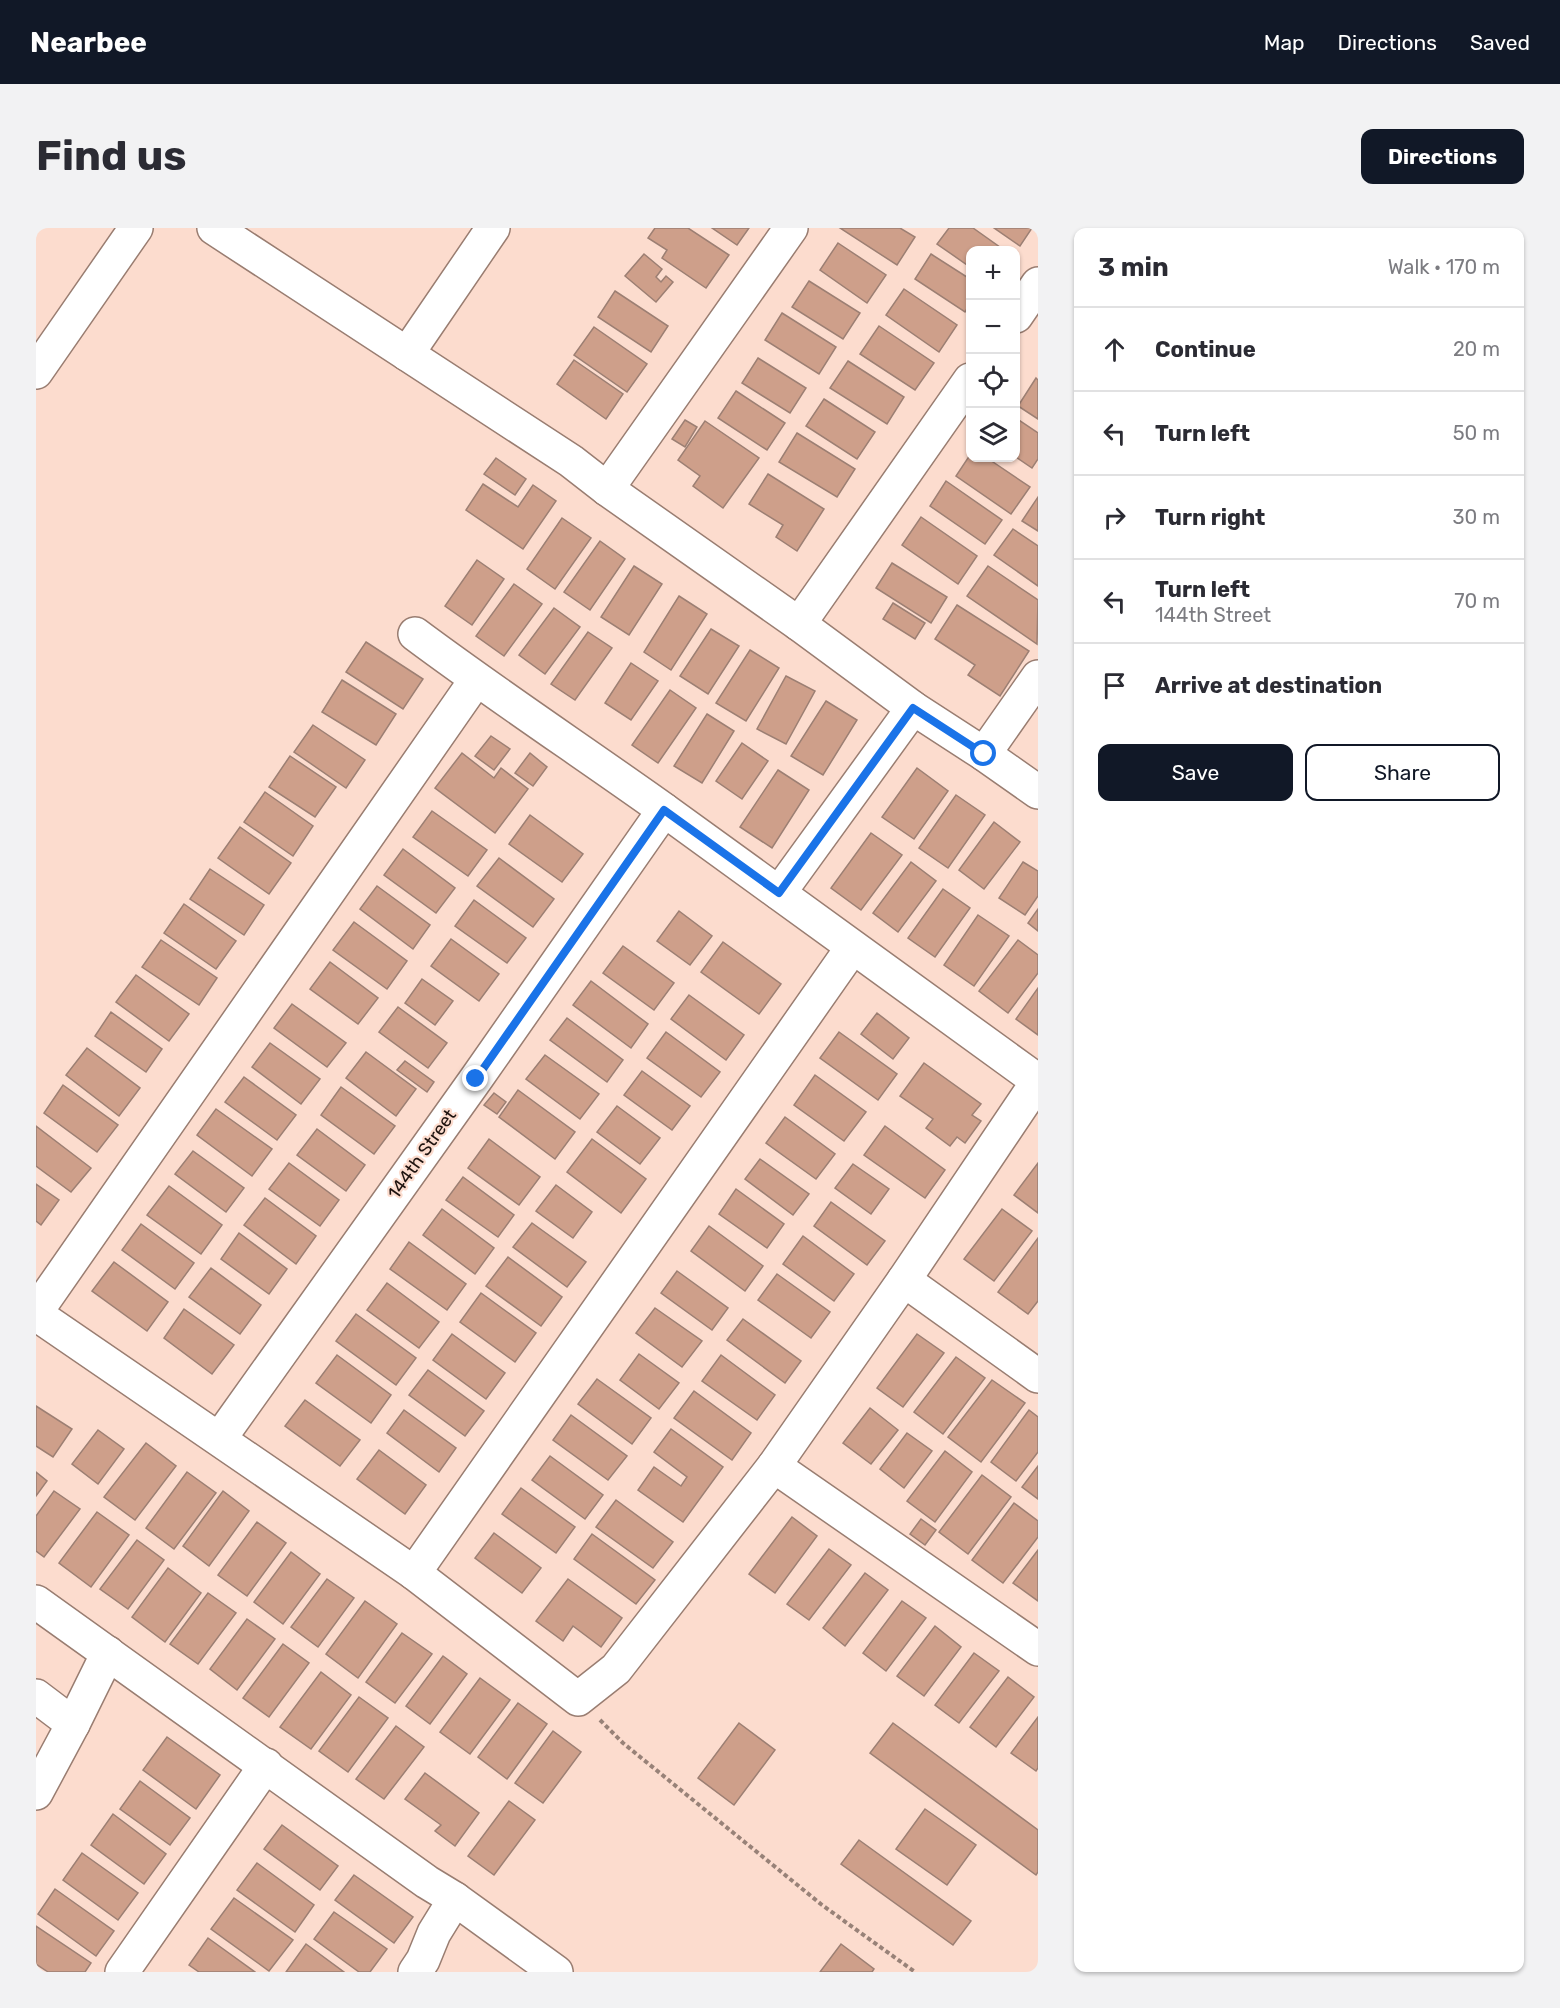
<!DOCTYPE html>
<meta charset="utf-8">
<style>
body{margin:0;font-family:Rubik,sans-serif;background:#f2f2f3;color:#2b2b33}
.controls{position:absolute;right:18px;top:18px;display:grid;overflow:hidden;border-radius:12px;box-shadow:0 2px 4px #0004}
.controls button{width:54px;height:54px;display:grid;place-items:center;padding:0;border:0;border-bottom:2px solid #e1e1e2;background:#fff;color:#2b2b33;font:30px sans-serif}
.stop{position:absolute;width:18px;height:18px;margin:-14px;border:4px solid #1a73e8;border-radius:50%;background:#fff}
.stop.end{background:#1a73e8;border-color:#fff;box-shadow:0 2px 6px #0008}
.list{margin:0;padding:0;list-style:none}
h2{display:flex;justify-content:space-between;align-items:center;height:78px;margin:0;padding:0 24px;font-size:26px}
h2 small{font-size:20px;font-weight:400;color:#7c7c81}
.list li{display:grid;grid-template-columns:39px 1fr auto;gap:18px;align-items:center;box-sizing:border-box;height:84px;padding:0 24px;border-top:2px solid #e1e1e2}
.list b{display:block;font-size:22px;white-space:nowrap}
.list p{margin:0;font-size:20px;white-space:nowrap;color:#7c7c81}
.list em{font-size:20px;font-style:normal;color:#7c7c81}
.actions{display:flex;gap:12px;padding:18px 24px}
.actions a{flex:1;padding:14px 0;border:2px solid #111827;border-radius:12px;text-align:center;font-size:21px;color:#111827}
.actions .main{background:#111827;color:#fff}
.icon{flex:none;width:33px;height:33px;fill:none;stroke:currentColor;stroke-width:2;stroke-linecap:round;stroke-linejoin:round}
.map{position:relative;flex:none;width:1002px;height:1744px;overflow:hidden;border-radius:12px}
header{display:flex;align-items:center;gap:36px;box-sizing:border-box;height:84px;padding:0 30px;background:#111827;color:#fff}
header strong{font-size:28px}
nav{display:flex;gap:33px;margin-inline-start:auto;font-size:21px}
.intro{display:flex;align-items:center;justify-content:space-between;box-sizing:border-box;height:144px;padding:0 36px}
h1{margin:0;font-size:42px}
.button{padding:15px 27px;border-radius:12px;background:#111827;color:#fff;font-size:21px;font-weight:700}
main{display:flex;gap:36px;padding:0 36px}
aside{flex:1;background:#fff;border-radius:12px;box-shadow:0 2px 4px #0004}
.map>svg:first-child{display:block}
.building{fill:#ce9f8a;stroke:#9c7f73;stroke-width:1.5}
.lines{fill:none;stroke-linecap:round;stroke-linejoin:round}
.minor-casing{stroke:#997d71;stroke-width:36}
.path{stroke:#988278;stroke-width:4;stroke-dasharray:4.5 3;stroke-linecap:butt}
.minor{stroke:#fff;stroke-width:33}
.route{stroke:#1a73e8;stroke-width:8}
.labels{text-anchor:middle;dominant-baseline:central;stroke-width:4.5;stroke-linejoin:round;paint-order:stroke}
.street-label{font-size:18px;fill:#1e130f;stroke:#fcdcce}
</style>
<header>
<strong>Nearbee</strong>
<nav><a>Map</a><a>Directions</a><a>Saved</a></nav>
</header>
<div class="intro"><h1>Find us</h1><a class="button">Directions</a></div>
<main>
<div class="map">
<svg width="1002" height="1744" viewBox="0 0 1002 1744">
<rect width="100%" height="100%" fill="#fcdcce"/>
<g class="building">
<polygon points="619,0 652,0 693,27 670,60 626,30 631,22 612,10"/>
<polygon points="676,0 713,0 701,17"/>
<polygon points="804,0 864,0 879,9 861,37"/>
<polygon points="913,0 937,0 968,22 934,22 934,39 901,16"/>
<polygon points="958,0 996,0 984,18"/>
<polygon points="802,15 850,47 831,75 784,42"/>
<polygon points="608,26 626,41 620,49 625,54 630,48 637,54 620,74 589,48"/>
<polygon points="895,26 934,51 934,75 929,84 879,51"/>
<polygon points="773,53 824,85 807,111 756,79"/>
<polygon points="868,61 921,97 903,124 850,87"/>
<polygon points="579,63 632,98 615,124 562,89"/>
<polygon points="746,85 800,119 783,146 729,112"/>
<polygon points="843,98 898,135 879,162 824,126"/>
<polygon points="558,99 611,136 591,164 538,127"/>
<polygon points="722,130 770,160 754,185 706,155"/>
<polygon points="538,132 587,166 570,191 521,156"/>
<polygon points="812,133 868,169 851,196 794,160"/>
<polygon points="1000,150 1002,152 1002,191 982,178"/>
<polygon points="700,163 749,195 731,222 682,190"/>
<polygon points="788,171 839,204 821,231 770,198"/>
<polygon points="980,190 1002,205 1002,231 996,240 980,229"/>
<polygon points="649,192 661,199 649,219 636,211"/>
<polygon points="669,193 723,230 687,280 657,258 664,248 642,232"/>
<polygon points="761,205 819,241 801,269 743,234"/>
<polygon points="934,227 934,230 951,230 994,259 975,286 920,248"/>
<polygon points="460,230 490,251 479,267 448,246"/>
<polygon points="732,246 788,281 761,323 740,309 747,297 713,276"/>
<polygon points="910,253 966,292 949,316 894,278"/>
<polygon points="447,256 482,279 497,257 520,273 487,321 430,282"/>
<polygon points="1002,269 1002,303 986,293"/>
<polygon points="885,289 941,328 922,356 866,317"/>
<polygon points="526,290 555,310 519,361 491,341"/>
<polygon points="977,301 1002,318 1002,358 958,327"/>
<polygon points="564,313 589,331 554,382 528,364"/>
<polygon points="441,332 468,351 436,397 409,378"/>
<polygon points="856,335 911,369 895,395 840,360"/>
<polygon points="598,338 626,356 593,407 565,389"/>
<polygon points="952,338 1002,372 1001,416 931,368"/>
<polygon points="478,356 506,376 468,428 440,408"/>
<polygon points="643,368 671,386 635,442 608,424"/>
<polygon points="857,375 889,395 879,411 847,391"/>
<polygon points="921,377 993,423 964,468 932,447 939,437 899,411"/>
<polygon points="518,380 544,399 509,446 483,427"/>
<polygon points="675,401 703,418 672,466 644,448"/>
<polygon points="552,404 576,420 539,472 515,456"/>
<polygon points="330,414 387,451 367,481 310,444"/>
<polygon points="714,422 743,440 710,493 680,475"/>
<polygon points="595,435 622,453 595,492 569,475"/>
<polygon points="750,448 779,463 750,516 721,501"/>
<polygon points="306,452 360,486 340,517 286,484"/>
<polygon points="634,462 660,480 622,535 596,517"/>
<polygon points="790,473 821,492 787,547 755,528"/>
<polygon points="671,486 698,503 666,555 638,538"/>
<polygon points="277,497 329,532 310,560 258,524"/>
<polygon points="455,508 474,521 458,542 439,528"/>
<polygon points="706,515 732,533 706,571 680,553"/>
<polygon points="426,525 458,550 465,540 492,561 459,605 399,560"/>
<polygon points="494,525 511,539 497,558 479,545"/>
<polygon points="254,528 300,559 279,589 233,559"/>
<polygon points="881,540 912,563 878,611 846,589"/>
<polygon points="742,542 773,562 736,620 704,599"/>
<polygon points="229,564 277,598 257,628 208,594"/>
<polygon points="920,567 949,587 912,640 883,620"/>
<polygon points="396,583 451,622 432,648 377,609"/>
<polygon points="494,587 547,626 526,654 473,616"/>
<polygon points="958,594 984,614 948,661 923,642"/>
<polygon points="204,599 255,635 233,666 182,630"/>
<polygon points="835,605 866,627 825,682 795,660"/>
<polygon points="367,621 419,660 400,685 348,647"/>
<polygon points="463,630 518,671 497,699 441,658"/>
<polygon points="875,634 900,653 862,704 837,685"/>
<polygon points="987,634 1002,643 1002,668 989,687 963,670"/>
<polygon points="174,641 228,677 208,707 154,671"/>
<polygon points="341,658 394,697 377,721 324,681"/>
<polygon points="907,661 934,680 899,729 872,710"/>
<polygon points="438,672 490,710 471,735 419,698"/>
<polygon points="148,676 200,713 180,741 128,705"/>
<polygon points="1002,681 1002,703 992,695"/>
<polygon points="643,683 676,708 654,737 621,713"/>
<polygon points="942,687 973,708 938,758 908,737"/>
<polygon points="318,694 371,733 351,761 297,722"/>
<polygon points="415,711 463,746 443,773 395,738"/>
<polygon points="125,712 181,750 163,777 106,739"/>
<polygon points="982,712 1002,727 1002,745 972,785 943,763"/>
<polygon points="687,714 745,756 723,786 665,744"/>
<polygon points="587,718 638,755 618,782 567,745"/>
<polygon points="294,734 342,770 322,796 274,761"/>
<polygon points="100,747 153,786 133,813 80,774"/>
<polygon points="386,751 417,773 399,797 369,775"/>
<polygon points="555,753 612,796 595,820 537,777"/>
<polygon points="1002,760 1002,807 980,791"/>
<polygon points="653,767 708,807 690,832 635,791"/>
<polygon points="256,776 310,815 291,839 238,800"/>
<polygon points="362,779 411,815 392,840 343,804"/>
<polygon points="75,784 126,821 110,844 59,808"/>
<polygon points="841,785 873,810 857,831 825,806"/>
<polygon points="531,790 587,832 571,854 514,812"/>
<polygon points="630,804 684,844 665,869 611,830"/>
<polygon points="803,804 861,846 842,872 784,830"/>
<polygon points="234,815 284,851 265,876 216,839"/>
<polygon points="51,820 104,860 83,888 30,847"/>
<polygon points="330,824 380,861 360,888 310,850"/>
<polygon points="509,827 563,866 544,891 490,851"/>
<polygon points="369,833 398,854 391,864 361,842"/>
<polygon points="888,835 945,876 936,887 945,893 929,915 921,909 914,918 890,900 897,891 864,868"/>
<polygon points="606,843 654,878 636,902 588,867"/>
<polygon points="779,847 830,884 808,913 758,877"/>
<polygon points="208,849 260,887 241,912 189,874"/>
<polygon points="27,857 82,897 61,924 8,885"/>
<polygon points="305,859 359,898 338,926 285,887"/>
<polygon points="482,862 539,904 519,931 463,889"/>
<polygon points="458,865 470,874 461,886 448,877"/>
<polygon points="581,878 624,910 604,936 561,904"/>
<polygon points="180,881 236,921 216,948 161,907"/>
<polygon points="749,889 799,926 780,951 730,915"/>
<polygon points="0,898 55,940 35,964 0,938"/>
<polygon points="849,898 909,942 889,970 828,927"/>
<polygon points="281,901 329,937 310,963 261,927"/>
<polygon points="453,911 504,949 483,977 432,940"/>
<polygon points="556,911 610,951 585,985 531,944"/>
<polygon points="157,923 208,960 190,984 139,946"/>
<polygon points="724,931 773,966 757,987 709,951"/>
<polygon points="253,935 303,972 284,998 233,961"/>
<polygon points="1002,935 1002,985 978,967"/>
<polygon points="817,936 853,961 835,986 799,960"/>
<polygon points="427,949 478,987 462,1009 410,972"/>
<polygon points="0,956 23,972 5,997 0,993"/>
<polygon points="520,957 556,984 537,1010 500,983"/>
<polygon points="133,958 186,997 165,1026 111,987"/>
<polygon points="700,961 748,996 731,1020 683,986"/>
<polygon points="229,970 280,1008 260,1036 208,997"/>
<polygon points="795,974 849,1013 831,1037 778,998"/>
<polygon points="406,981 458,1020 439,1046 387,1007"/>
<polygon points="966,981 996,1003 958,1053 928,1031"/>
<polygon points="496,995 550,1034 531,1059 477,1019"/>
<polygon points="105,996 158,1035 139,1061 86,1022"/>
<polygon points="673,998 727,1038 709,1063 655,1023"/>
<polygon points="203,1005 251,1041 233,1066 185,1031"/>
<polygon points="767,1008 818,1046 798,1073 747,1036"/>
<polygon points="1002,1010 1002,1073 992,1086 962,1064"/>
<polygon points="373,1014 430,1056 411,1082 354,1041"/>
<polygon points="472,1029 526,1069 505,1098 450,1058"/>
<polygon points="78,1034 132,1074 111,1103 56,1063"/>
<polygon points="175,1040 225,1077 204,1106 153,1069"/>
<polygon points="641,1043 692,1080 676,1102 625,1065"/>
<polygon points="741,1046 794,1084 775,1110 722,1072"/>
<polygon points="351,1055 403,1094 383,1120 331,1082"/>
<polygon points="445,1065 500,1105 479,1134 424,1094"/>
<polygon points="619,1080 666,1113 646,1139 600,1105"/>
<polygon points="148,1081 198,1117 176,1146 128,1110"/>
<polygon points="320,1086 380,1130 360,1157 300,1113"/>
<polygon points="707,1091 765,1133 749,1155 691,1112"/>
<polygon points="416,1106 469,1145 450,1171 397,1132"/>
<polygon points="881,1106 908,1125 867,1179 841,1160"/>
<polygon points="603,1126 643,1155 623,1181 584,1152"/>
<polygon points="301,1127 355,1167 335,1195 280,1155"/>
<polygon points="685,1127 739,1167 721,1192 666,1153"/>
<polygon points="920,1129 949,1150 907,1206 878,1184"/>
<polygon points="392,1142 448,1183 429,1208 373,1167"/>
<polygon points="561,1151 615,1190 596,1216 542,1176"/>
<polygon points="956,1152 989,1175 945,1234 912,1209"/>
<polygon points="658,1163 715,1205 696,1232 638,1190"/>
<polygon points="269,1172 324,1212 304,1238 249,1198"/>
<polygon points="0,1178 36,1201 17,1229 0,1218"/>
<polygon points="834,1180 862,1202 835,1236 807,1215"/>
<polygon points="368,1182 420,1220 403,1244 351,1205"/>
<polygon points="993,1182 1002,1189 1002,1224 980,1253 955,1234"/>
<polygon points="535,1187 591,1228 572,1252 517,1212"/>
<polygon points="635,1201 687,1239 647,1294 602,1262 618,1239 645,1258 651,1249 618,1224"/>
<polygon points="62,1202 88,1221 62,1256 36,1236"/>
<polygon points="871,1205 896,1223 868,1260 844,1241"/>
<polygon points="110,1215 140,1238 99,1292 68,1269"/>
<polygon points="343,1222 390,1257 369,1286 321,1251"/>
<polygon points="909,1223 936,1244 899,1294 871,1273"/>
<polygon points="514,1228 567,1267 549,1291 496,1252"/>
<polygon points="1002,1238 1002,1271 986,1259"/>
<polygon points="0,1244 11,1253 0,1268"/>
<polygon points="151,1244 180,1265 138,1321 110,1300"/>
<polygon points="946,1247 975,1269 932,1326 903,1304"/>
<polygon points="485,1260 539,1299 520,1325 466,1286"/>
<polygon points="18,1263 44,1281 8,1329 0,1323 0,1288"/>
<polygon points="187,1263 213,1283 173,1338 147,1318"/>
<polygon points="580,1272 637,1314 617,1340 560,1299"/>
<polygon points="978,1275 1002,1293 1002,1309 967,1355 936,1332"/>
<polygon points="61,1284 93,1307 55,1359 23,1335"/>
<polygon points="756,1289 781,1308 739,1365 713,1346"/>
<polygon points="885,1291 900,1302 889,1317 874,1306"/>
<polygon points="221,1294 250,1315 211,1368 182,1347"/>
<polygon points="458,1305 505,1340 486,1365 439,1330"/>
<polygon points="556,1306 619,1352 600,1376 538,1331"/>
<polygon points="101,1312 128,1332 92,1381 64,1361"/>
<polygon points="793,1321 815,1337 773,1392 751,1376"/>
<polygon points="1002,1322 1002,1373 977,1355"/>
<polygon points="255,1324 284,1346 247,1396 218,1374"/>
<polygon points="132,1340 165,1365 129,1414 96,1389"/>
<polygon points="829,1345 852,1362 809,1418 787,1400"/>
<polygon points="291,1351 318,1370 282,1419 255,1399"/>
<polygon points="532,1351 586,1390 565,1419 537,1398 527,1413 500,1393"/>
<polygon points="172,1365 200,1385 162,1436 134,1416"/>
<polygon points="329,1373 361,1396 322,1450 290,1426"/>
<polygon points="866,1373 890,1390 850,1443 827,1425"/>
<polygon points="211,1391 239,1411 201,1462 174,1441"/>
<polygon points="899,1398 925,1419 888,1468 861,1448"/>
<polygon points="366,1405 396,1426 359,1475 330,1454"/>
<polygon points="247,1416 273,1435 233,1489 207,1470"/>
<polygon points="938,1425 963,1443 923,1495 899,1477"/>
<polygon points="407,1428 431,1446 394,1496 370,1478"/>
<polygon points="285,1444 315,1467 275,1521 244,1499"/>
<polygon points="972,1449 998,1469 960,1519 934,1499"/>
<polygon points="444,1450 474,1472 434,1526 404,1504"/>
<polygon points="323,1469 352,1490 312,1544 283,1523"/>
<polygon points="482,1475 511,1496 471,1551 442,1529"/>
<polygon points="1002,1489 1002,1540 1000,1543 975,1525"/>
<polygon points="703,1495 739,1522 698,1577 662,1550"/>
<polygon points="857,1495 1002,1602 1002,1644 1000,1647 834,1525"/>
<polygon points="360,1498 388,1519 348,1571 320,1551"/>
<polygon points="517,1503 545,1524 507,1575 479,1555"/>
<polygon points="131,1509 184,1547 160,1581 107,1542"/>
<polygon points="389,1545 443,1585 419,1618 399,1603 405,1597 369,1571"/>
<polygon points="104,1553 154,1590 134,1617 84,1581"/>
<polygon points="473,1573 499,1592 458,1647 432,1628"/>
<polygon points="889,1581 940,1617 911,1657 860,1621"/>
<polygon points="77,1586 130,1626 108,1656 55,1617"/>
<polygon points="246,1597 302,1638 284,1662 228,1621"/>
<polygon points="823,1612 935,1693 917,1717 805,1636"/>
<polygon points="46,1625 102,1665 82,1692 27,1652"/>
<polygon points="221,1635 278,1677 259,1704 201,1662"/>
<polygon points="318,1647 377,1689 358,1715 299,1672"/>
<polygon points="19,1661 78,1703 60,1728 2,1686"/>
<polygon points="198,1670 257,1712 233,1743 175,1701"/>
<polygon points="298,1684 351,1721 334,1744 323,1744 278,1711"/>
<polygon points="0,1698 55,1735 49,1744 12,1744 0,1736"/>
<polygon points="172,1710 219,1744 163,1744 153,1737"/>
<polygon points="270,1716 308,1744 250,1744"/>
<polygon points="805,1716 838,1741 836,1744 784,1744"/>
</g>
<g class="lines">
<defs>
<g id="minor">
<polyline points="178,0 535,233 571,261 763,396 877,480 948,526 1002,564"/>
<polyline points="980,88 1002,56"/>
<polyline points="371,126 457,0"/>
<polyline points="0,144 100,0"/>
<polyline points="571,261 755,0"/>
<polyline points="763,396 934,152"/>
<polyline points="948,526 1002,449"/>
<polyline points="743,665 877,480"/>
<polyline points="868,1052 1002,1148"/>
<polyline points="0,1084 440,452"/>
<path d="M 0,1086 L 378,1345 L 542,1471 L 580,1441 L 738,1238 L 868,1052 L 1002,853 C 878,764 755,673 631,584 C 547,524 462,468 379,406"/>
<polyline points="184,1210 440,851 628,582"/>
<polyline points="738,1238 1002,1421"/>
<polyline points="378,1345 816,720"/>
<polyline points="0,1374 391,1654 419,1671 398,1705 387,1732 379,1744"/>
<polyline points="0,1468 37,1496"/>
<polyline points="0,1565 37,1496 72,1425"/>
<polyline points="419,1671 520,1744"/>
<polyline points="86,1744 230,1537"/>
</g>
</defs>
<use href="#minor" class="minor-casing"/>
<polyline class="path" points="564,1492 587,1515 786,1677 879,1744"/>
<use href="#minor" class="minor"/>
</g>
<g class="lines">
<polyline class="route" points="440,851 628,582 743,665 877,480 948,526"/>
</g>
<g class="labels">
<g class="street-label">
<text transform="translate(386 926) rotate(-55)">144th Street</text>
</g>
</g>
</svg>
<div class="controls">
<button>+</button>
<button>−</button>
<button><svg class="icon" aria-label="locate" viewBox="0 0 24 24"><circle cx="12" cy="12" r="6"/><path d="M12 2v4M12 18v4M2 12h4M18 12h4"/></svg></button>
<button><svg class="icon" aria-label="layers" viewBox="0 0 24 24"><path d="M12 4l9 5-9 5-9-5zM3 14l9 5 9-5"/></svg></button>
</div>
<div class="stop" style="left:948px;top:526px"></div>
<div class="stop end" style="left:440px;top:851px"></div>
</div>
<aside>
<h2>3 min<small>Walk · 170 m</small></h2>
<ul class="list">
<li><svg class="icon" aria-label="ahead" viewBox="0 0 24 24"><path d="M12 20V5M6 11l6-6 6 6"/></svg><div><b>Continue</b></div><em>20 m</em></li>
<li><svg class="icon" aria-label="left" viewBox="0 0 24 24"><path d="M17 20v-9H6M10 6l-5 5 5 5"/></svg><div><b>Turn left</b></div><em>50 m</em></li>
<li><svg class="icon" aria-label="right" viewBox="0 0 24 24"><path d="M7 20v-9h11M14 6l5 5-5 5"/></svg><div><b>Turn right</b></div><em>30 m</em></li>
<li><svg class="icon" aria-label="left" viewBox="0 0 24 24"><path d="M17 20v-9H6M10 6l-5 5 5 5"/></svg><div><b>Turn left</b><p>144th Street</p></div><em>70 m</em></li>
<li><svg class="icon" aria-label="arrive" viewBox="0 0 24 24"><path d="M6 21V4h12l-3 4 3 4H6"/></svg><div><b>Arrive at destination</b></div></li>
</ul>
<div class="actions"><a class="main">Save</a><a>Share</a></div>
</aside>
</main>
